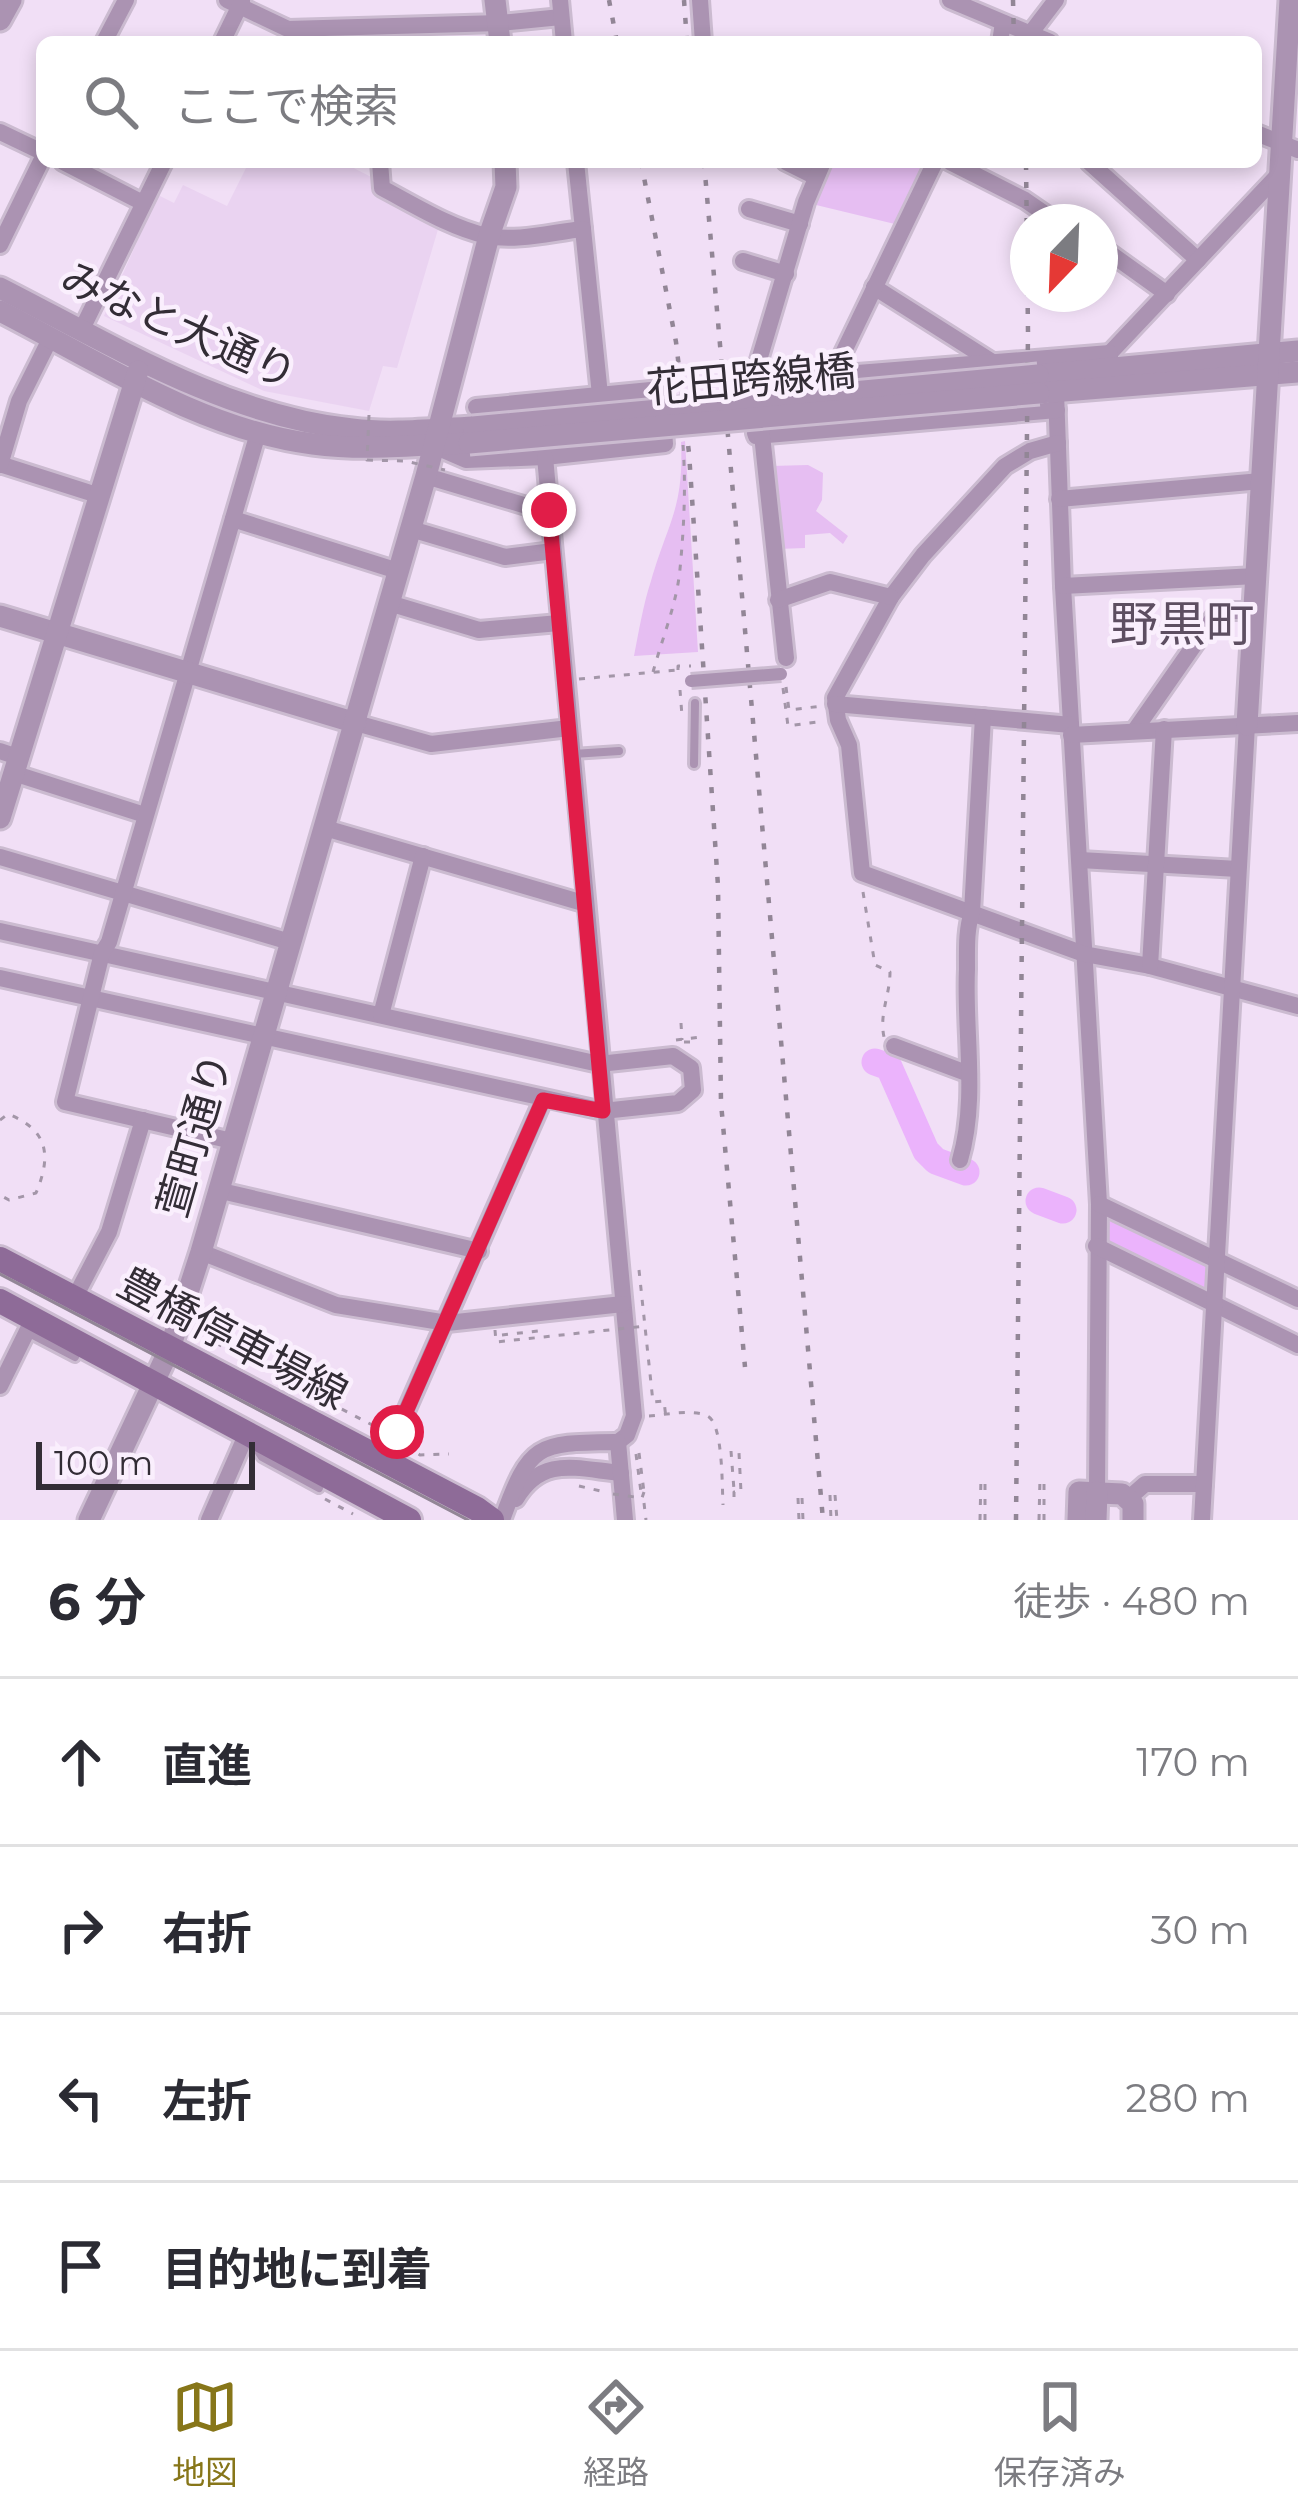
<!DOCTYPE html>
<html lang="ja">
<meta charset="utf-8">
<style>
body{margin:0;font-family:Montserrat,"Noto Sans JP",sans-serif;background:#f7f7f7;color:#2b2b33}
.compass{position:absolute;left:1010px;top:204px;width:108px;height:108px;border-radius:50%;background:#fff;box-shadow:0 6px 18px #0003;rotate:203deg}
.scale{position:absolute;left:36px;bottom:30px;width:219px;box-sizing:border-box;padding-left:12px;border:6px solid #332d36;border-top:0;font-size:33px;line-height:42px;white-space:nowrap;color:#332d36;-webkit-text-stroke:9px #faeffd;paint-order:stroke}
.stop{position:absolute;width:36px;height:36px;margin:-27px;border:9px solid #e11d48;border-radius:50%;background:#fff}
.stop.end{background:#e11d48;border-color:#fff;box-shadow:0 3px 12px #0008}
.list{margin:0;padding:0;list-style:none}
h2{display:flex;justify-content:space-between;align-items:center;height:156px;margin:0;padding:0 48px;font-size:51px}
h2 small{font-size:39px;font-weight:400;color:#7c7c81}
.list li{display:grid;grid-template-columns:78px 1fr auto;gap:36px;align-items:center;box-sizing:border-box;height:168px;padding:0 48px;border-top:3px solid #e1e1e2}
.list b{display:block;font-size:45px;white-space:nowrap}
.list em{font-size:39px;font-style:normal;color:#7c7c81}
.icon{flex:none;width:66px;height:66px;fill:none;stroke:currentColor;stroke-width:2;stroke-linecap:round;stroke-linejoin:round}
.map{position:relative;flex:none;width:1298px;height:1520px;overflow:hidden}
.search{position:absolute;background:#fff;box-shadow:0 6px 18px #0003;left:36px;right:36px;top:36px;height:132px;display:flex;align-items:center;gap:30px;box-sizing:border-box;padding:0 42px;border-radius:18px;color:#7c7c81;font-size:45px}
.sheet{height:828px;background:#fff}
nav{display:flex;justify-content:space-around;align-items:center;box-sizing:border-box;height:168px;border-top:3px solid #e1e1e2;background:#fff;font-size:33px;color:#7c7c81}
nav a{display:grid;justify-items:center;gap:6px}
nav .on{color:#877619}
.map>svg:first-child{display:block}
.built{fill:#ead3f1}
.green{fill:#e6bef2}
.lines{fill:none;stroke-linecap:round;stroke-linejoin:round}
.river{stroke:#ebb3fc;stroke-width:27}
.service-casing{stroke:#cbbbd0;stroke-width:14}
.minor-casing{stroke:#cbbbd0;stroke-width:22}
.tertiary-casing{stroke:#cbbbd0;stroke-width:27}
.secondary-casing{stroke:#cbbbd0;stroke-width:30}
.path{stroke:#a396a8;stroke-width:3;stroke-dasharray:6 9;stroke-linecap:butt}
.service{stroke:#ab93b2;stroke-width:8}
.minor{stroke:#ab93b2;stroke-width:16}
.tertiary{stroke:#ab93b2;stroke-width:21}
.secondary{stroke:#8e6b98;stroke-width:24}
.tram{stroke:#928696;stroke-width:3}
.rail{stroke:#928696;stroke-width:4.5;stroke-dasharray:6 12;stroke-linecap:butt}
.pedestrian-bridge-casing{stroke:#cbbbd0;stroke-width:18;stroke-linecap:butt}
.tertiary-bridge-casing{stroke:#cbbbd0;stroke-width:27;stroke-linecap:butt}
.path-bridge{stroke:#a396a8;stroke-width:3;stroke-dasharray:6 9;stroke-linecap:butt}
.pedestrian-bridge{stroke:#ab93b2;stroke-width:12}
.tertiary-bridge{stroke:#ab93b2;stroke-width:21}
.route{stroke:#e11d48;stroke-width:15}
.labels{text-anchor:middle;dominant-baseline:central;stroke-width:9;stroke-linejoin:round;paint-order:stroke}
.street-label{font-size:42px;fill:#332d36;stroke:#faeffd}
.quarter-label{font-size:48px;fill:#5d4e61;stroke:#faeffd}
</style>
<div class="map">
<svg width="1298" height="1520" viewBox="0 0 1298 1520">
<rect width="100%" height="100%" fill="#f1dff6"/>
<polygon class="built" points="249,162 342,162 375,179 378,196 439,226 397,368 383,366 369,411 264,391 104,316 158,195 174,203 183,185 227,206"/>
<g class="green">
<polygon points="829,162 928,162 899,225 812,204"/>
<path d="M 685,441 L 698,652 L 634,656 C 639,631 643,605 651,581 C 668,522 684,508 681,442 Z"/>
<polygon points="808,465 823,473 822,500 816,511 848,536 843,544 830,533 805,535 805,548 778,549 771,466"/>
</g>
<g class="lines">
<g class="river">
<polyline points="875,1062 889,1067 926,1151 936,1161 966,1172"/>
<polyline points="1039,1201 1063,1210"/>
<polyline points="1115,1234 1199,1275"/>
</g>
<defs>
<g id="service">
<polyline points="573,754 619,751"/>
<polyline points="694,764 695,703"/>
<polyline points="29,1333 75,1357"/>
<polyline points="256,1448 262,1457 319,1488"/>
</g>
<g id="minor">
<polyline points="227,0 288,29 500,23 561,17"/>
<polyline points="560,0 564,42"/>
<polyline points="700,0 703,42"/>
<polyline points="950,0 1050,42"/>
<polyline points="1030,34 1056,0"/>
<polyline points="104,42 126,0"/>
<polyline points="222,42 242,1"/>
<polyline points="1000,42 1003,23"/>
<polyline points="0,132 42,152"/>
<polyline points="1256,133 1298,150"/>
<polyline points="63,162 143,203"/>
<path d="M 380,162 L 382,188 C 416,206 449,227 487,236 C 517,242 553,232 583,229 L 576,162"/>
<polyline points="786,162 816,177"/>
<polyline points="950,162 1025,200 1057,222"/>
<polyline points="1089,162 1198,260"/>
<polyline points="749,209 800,224"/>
<polyline points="583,229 600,395"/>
<polyline points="0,245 42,159"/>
<polyline points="1100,246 1167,294"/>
<polyline points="743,261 786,274"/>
<polyline points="874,287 994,363"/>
<polyline points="82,329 164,162"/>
<polyline points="1110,362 1110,353 1280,173"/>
<polyline points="832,376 935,162"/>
<polyline points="755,381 1110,353"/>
<polyline points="751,387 806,202 823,162"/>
<polyline points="1056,392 1063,586 1099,1204 1097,1492"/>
<polyline points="755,433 756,436 1057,410"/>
<polyline points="762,435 786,658"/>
<polyline points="1058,443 1030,451 1005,466 923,555 891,597 835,698 838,720 849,745 862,873 1084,954 1150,966 1298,1006"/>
<polyline points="436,447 466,460 545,457 665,444 661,389 476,407"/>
<polyline points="545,457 634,1416 627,1435 618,1442"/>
<polyline points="0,464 97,495"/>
<polyline points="0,465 19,401 51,337"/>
<polyline points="426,476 550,513"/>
<polyline points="1059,499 1261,481"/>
<polyline points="233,519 398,571"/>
<polyline points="411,529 505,557 553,551"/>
<polyline points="1063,586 1256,576"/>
<polyline points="778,600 830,582 891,597"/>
<polyline points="389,603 479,630 559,623"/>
<polyline points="835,704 1071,725"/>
<polyline points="356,723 431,744 569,728"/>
<polyline points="1135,730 1218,611 1254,611"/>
<polyline points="1071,735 1298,723"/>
<polyline points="0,751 18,757"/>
<polyline points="13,773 145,815"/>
<polyline points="325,828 583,903"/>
<polyline points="0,857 290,942"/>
<polyline points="1080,860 1238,869"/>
<polyline points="0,931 599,1064 673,1056 691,1068 693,1090 678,1103 603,1111 0,978"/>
<polyline points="1150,966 1164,729"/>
<polyline points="381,1015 423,856"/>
<polyline points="894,1046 969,1074"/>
<polyline points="232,1141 65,1102 102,953 109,942 258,433"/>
<path d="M 960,1160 C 978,1099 964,1031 967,969 C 967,949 966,930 972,912 L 983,717"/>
<polyline points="217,1190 479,1251"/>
<polyline points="1099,1204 1298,1299"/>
<polyline points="1096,1246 1298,1345"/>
<polyline points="201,1252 336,1305 447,1323 623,1304"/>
<polyline points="74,1299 109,1232 143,1120"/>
<polyline points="0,1386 33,1319"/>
<polyline points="384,1461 543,1100"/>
<polyline points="1129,1498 1145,1484 1204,1484"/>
<path d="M 516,1499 C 542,1455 577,1469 621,1473"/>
<polyline points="209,1520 247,1433"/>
<path d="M 502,1520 C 530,1442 537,1443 618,1442 L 625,1520"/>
<polyline points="1202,1520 1247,725"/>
</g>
<g id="tertiary">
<polyline points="495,0 500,42"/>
<polyline points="0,20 11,0"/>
<path d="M 0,288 C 110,344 227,416 352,429 C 392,434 433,429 473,427"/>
<path d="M 0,311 C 98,361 202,430 313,444 C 365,451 417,445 469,443"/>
<polyline points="1038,375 1298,351"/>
<polyline points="1039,393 1298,372"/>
<polyline points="0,616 356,723"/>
<polyline points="1247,725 1290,0"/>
<polyline points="0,818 138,371"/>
<polyline points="89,1520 170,1348 201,1252 426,476 489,236 506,187 505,162"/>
<polyline points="1078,1520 1079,1492 1122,1494 1133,1504 1133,1520"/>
<polyline points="1096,1520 1097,1492"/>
</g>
<g id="secondary">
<polyline points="0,1259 477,1509 492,1520"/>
<polyline points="0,1301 409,1520"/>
</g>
</defs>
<use href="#service" class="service-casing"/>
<use href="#minor" class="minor-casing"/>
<use href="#tertiary" class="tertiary-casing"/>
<use href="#secondary" class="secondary-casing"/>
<g class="path">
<polyline points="678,670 678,666 691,666"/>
<path d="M 653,672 C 662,639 677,603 680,569 C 684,527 686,487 683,445"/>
<polyline points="579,679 678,670 679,674"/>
<polyline points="786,687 789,710 822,706"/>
<polyline points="783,688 788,726 824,721"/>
<polyline points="680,690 682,716"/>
<path d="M 863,892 L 875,965 L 890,972 C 890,995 879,1014 884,1037"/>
<polyline points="681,1023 682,1040"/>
<polyline points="676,1040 700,1037"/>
<polyline points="684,1042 698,1042"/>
<path d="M 0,1120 L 8,1114 C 48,1130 52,1155 36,1193 L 9,1200 L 0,1195"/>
<polyline points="502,1335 538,1331 539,1338"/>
<polyline points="216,1343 231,1351"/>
<polyline points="274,1379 286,1380 378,1428"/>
<path d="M 649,1416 C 665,1415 695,1408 709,1417 C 723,1427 722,1487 723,1505"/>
<polyline points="406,1446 420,1455 449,1454"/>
<polyline points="731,1451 734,1490"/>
<polyline points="639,1453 644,1492"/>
<polyline points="636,1454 641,1492"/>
<polyline points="579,1486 605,1492"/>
<polyline points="830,1495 831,1520"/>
<polyline points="835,1495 837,1520"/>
<polyline points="734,1497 734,1492 741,1492 739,1453"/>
<polyline points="798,1498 799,1520"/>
<polyline points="802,1498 803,1520"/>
<polyline points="325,1499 353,1514"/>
<polyline points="644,1503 646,1520"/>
<polyline points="980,1520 981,1477"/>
<polyline points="985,1520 985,1477"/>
<polyline points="1039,1520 1040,1478"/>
<polyline points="1044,1520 1044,1477"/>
</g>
<use href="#service" class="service"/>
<use href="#minor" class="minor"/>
<use href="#tertiary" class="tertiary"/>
<use href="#secondary" class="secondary"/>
<polyline class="tram" points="0,1274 468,1520"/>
<g class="rail">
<polyline points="609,0 617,42"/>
<polyline points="684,0 687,42"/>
<polyline points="1013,0 1014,42"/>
<polyline points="641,162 676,342 689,453 718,886 721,1103 745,1367"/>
<polyline points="704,162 823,1520"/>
<polyline points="1016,1520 1028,332 1026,162"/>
</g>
<defs>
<polyline id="pedestrian-bridge" points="691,681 781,674"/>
<g id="tertiary-bridge">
<polyline points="473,427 1038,375"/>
<polyline points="469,443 1039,393"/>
</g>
</defs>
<use href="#pedestrian-bridge" class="pedestrian-bridge-casing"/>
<use href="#tertiary-bridge" class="tertiary-bridge-casing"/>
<g class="path-bridge">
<polyline points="369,415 367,460 405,461 445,470"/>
<polyline points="639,1270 653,1402 664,1401 666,1418"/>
<polyline points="495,1330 496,1342 646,1326"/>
<polyline points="613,1494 642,1498 644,1492"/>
</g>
<use href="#pedestrian-bridge" class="pedestrian-bridge"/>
<use href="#tertiary-bridge" class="tertiary-bridge"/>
</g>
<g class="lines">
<polyline class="route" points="397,1432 543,1100 603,1111 549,510"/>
</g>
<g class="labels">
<g class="street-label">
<text transform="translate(179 325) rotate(24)">みなと大通り</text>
<text transform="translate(751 379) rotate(-5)">花田跨線橋</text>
<text transform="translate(194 1135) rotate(-74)">萱町通り</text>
<text transform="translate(233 1338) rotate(28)">豊橋停車場線</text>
</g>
<g class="quarter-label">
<text x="1182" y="624">野黒町</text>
</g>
</g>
</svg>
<svg class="compass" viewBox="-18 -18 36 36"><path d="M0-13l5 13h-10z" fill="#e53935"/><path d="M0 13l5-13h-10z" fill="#7c7c81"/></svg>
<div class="scale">100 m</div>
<div class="stop" style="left:397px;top:1432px"></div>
<div class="stop end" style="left:549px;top:510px"></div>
<div class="search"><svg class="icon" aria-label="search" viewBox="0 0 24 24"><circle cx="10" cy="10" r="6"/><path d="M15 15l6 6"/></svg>ここで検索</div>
</div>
<section class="sheet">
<h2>6 分<small>徒歩 · 480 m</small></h2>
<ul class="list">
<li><svg class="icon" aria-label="ahead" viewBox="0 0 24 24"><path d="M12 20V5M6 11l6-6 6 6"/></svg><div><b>直進</b></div><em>170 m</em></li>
<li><svg class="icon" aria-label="right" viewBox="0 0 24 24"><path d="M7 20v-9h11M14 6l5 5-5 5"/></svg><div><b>右折</b></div><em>30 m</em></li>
<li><svg class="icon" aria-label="left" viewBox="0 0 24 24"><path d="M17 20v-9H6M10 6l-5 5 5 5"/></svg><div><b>左折</b></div><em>280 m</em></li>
<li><svg class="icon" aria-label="arrive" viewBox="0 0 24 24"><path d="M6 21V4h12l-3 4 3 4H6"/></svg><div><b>目的地に到着</b></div></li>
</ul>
</section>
<nav>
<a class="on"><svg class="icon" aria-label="map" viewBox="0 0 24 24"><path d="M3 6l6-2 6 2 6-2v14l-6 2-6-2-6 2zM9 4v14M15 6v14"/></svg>地図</a>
<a><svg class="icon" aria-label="directions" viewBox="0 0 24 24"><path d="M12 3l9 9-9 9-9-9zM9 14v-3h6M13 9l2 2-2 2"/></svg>経路</a>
<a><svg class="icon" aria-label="saved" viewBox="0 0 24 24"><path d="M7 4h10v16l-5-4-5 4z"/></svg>保存済み</a>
</nav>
